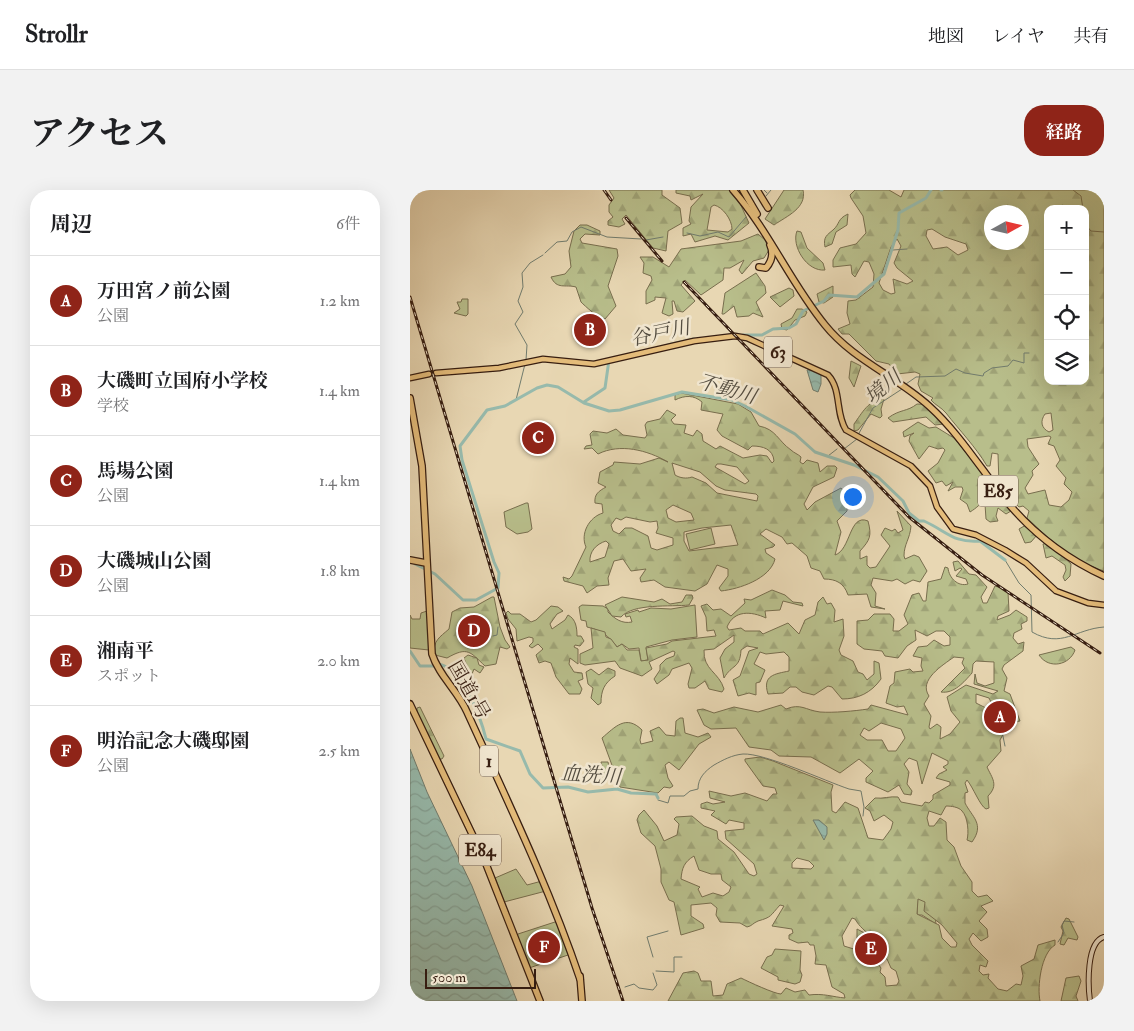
<!DOCTYPE html>
<html lang="ja">
<meta charset="utf-8">
<style>
body{margin:0;font-family:"IM FELL Double Pica","Noto Serif JP",serif;background:#f2f2f2;color:#202124}
.controls{position:absolute;right:15px;top:15px;display:grid;overflow:hidden;border-radius:10px;box-shadow:0 5px 20px #0002}
.controls button{width:45px;height:45px;display:grid;place-items:center;padding:0;border:0;border-bottom:1px solid #e0e0e0;background:#fff;color:#202124;font:25px sans-serif}
.compass{position:absolute;left:574px;top:15px;width:45px;height:45px;border-radius:50%;background:#fff;box-shadow:0 5px 20px #0002;rotate:82deg}
.scale{position:absolute;left:15px;bottom:12px;width:111px;box-sizing:border-box;padding-left:5px;border:2px solid #371e11;border-top:0;font-size:14px;line-height:18px;white-space:nowrap;color:#371e11;-webkit-text-stroke:4px #f0e5ce;paint-order:stroke}
.you{position:absolute;left:442px;top:306px;width:18px;height:18px;margin:-12px;border:4px solid #fff;border-radius:50%;background:#1a73e8;box-shadow:0 0 0 8px #1a73e833}
.badge{display:grid;place-items:center;width:32px;height:32px;border-radius:50%;background:#8f2418;color:#fff;font-size:16px;font-weight:700}
.pin{position:absolute;translate:-50% -50%;border:2px solid #fff;box-shadow:0 1px 5px #0006}
.list{margin:0;padding:0;list-style:none}
h2{display:flex;justify-content:space-between;align-items:center;height:65px;margin:0;padding:0 20px;font-size:21px}
h2 small{font-size:16px;font-weight:400;color:#757577}
.list li{display:grid;grid-template-columns:32px 1fr auto;gap:15px;align-items:center;box-sizing:border-box;height:90px;padding:0 20px;border-top:1px solid #e0e0e0}
.list b{display:block;font-size:19px;white-space:nowrap}
.list p{margin:0;font-size:16px;white-space:nowrap;color:#757577}
.list em{font-size:16px;font-style:normal;color:#757577}
.icon{flex:none;width:28px;height:28px;fill:none;stroke:currentColor;stroke-width:2;stroke-linecap:round;stroke-linejoin:round}
.map{position:relative;flex:none;width:694px;height:811px;overflow:hidden;border-radius:20px}
header{display:flex;align-items:center;gap:30px;box-sizing:border-box;height:70px;padding:0 25px;background:#fff;border-bottom:1px solid #e0e0e0}
header strong{font-size:24px}
nav{display:flex;gap:28px;margin-inline-start:auto;font-size:18px}
.intro{display:flex;align-items:center;justify-content:space-between;box-sizing:border-box;height:120px;padding:0 30px}
h1{margin:0;font-size:35px}
.button{padding:12px 22px;border-radius:20px;background:#8f2418;color:#fff;font-size:18px;font-weight:700}
main{display:flex;gap:30px;padding:0 30px}
aside{flex:1;background:#fff;border-radius:20px;box-shadow:0 5px 20px #0002}
.map>svg:first-child{display:block}
.green{fill:#b8be8b;stroke:#786e4e}
.forest{fill:url(#forest-firs);stroke:#786e4e;fill-rule:evenodd}
.cemetery{fill:url(#cemetery-stones);stroke:#786e4e}
.water{fill:url(#water-waves);stroke:#717c6e}
.lines{fill:none;stroke-linecap:round;stroke-linejoin:round}
.stream{stroke:#717c6e;stroke-width:1}
.river{stroke:#97baac;stroke-width:3}
.secondary-casing{stroke:#371e11;stroke-width:6}
.primary-casing{stroke:#371e11;stroke-width:7}
.highway-casing{stroke:#371e11;stroke-width:8}
.secondary{stroke:#f0e5ce;stroke-width:4}
.primary{stroke:#e4bc7a;stroke-width:4.5}
.highway{stroke:#e4bc7a;stroke-width:5.5}
.rail-casing{stroke:#371e11;stroke-width:3}
.rail{stroke:#f0e5ce;stroke-width:1;stroke-dasharray:4;stroke-linecap:butt}
.labels{text-anchor:middle;dominant-baseline:central;stroke-width:5;stroke-linejoin:round;paint-order:stroke}
.shield{fill:#f0e5ce;stroke:#6e5a4a;stroke-width:1}
.shield-label{font-size:18px;font-weight:bold;fill:#371e11}
.street-label{font-size:19px;fill:#371e11;stroke:#f0e5ce}
.water-label{font-size:20px;font-style:italic;fill:#544d40;stroke:#f0e5ce}
</style>
<header>
<strong>Strollr</strong>
<nav><a>地図</a><a>レイヤ</a><a>共有</a></nav>
</header>
<div class="intro"><h1>アクセス</h1><a class="button">経路</a></div>
<main>
<aside>
<h2>周辺<small>6件</small></h2>
<ul class="list">
<li><span class="badge">A</span><div><b>万田宮ノ前公園</b><p>公園</p></div><em>1.2 km</em></li>
<li><span class="badge">B</span><div><b>大磯町立国府小学校</b><p>学校</p></div><em>1.4 km</em></li>
<li><span class="badge">C</span><div><b>馬場公園</b><p>公園</p></div><em>1.4 km</em></li>
<li><span class="badge">D</span><div><b>大磯城山公園</b><p>公園</p></div><em>1.8 km</em></li>
<li><span class="badge">E</span><div><b>湘南平</b><p>スポット</p></div><em>2.0 km</em></li>
<li><span class="badge">F</span><div><b>明治記念大磯邸園</b><p>公園</p></div><em>2.5 km</em></li>
</ul>
</aside>
<div class="map">
<svg width="694" height="811" viewBox="0 0 694 811">
<defs>
<pattern id="forest-firs" width="22" height="20" patternUnits="userSpaceOnUse" patternTransform="scale(1.25)"><rect width="22" height="20" fill="#b8be8b"/><path d="M5 1l3.5 6h-7zM16 11l3.5 6h-7z" fill="#9fa377"/></pattern>
<pattern id="cemetery-stones" width="16" height="16" patternUnits="userSpaceOnUse" patternTransform="scale(1.25)"><rect width="16" height="16" fill="#b8be8b"/><path d="M2 7V4a2 2 0 0 1 4 0v3zM10 15v-3a2 2 0 0 1 4 0v3z" fill="#9fa377"/></pattern>
<pattern id="water-waves" width="16" height="10" patternUnits="userSpaceOnUse" patternTransform="scale(1.25)"><rect width="16" height="10" fill="#97baac"/><path d="M0 5q4-4 8 0t8 0" fill="none" stroke="#839f93"/></pattern>
</defs>
<rect width="100%" height="100%" fill="#e8d7b3"/>
<filter id="stains"><feTurbulence type="fractalNoise" baseFrequency=".004" numOctaves="4"/><feColorMatrix values="0 0 0 0 .2 0 0 0 0 .09 0 0 0 0 .02 0 0 0 .5 -.17"/></filter>
<radialGradient id="worn" r=".72"><stop offset=".6" stop-color="#630" stop-opacity="0"/><stop offset="1" stop-color="#630" stop-opacity=".3"/></radialGradient>
<g class="green">
<polygon points="663,0 694,0 694,44 680,43 675,35 675,19 673,19"/>
<polygon points="52,109 58,109 58,124 56,126 44,123 50,119 47,112 51,112"/>
<polygon points="123,242 134,244 135,254 126,255 126,260 118,260"/>
<polygon points="116,313 118,313 122,339 118,342 107,344 96,337 94,322"/>
<polygon points="301,338 305,354 280,360 276,344"/>
<path d="M 172,415 L 193,416 L 198,419 L 198,422 C 205,429 212,434 222,432 L 220,426 L 216,427 L 215,424 L 228,420 L 229,422 L 241,418 L 261,419 L 285,415 L 287,447 L 262,450 L 236,457 L 238,470 L 231,471 L 229,458 L 219,459 L 212,454 L 207,457 C 199,446 191,440 177,437 L 176,431 L 171,430 L 169,417 Z"/>
<polygon points="17,421 19,460 0,458 0,425 2,429 10,429 11,423"/>
<polygon points="191,572 198,572 200,582 195,584 197,591 187,593 184,586 194,584"/>
<polygon points="106,679 117,695 132,691 136,701 94,712 85,688"/>
<polygon points="508,701 525,726 526,734 512,725 507,725"/>
<polygon points="148,731 161,764 119,778 106,747 108,744"/>
</g>
<g class="forest">
<polygon points="199,0 252,0 252,5 270,18 272,33 258,41 256,61 243,58 216,25 212,29 215,34 209,37 198,35 198,31 203,27 199,22 199,15 204,8"/>
<path d="M 266,0 L 319,0 L 328,9 L 339,33 L 318,50 L 305,46 L 285,52 L 281,44 L 273,46 L 273,38 L 281,34 L 279,31 L 281,17 L 293,4 L 281,10 L 280,6 L 266,3 ZM 304,15 C 313,17 322,30 322,39 L 318,42 L 297,40 L 301,17 Z"/>
<path d="M 374,0 L 393,0 C 397,18 377,26 364,35 L 355,29 Z"/>
<path d="M 445,0 L 479,0 L 491,7 L 494,0 L 663,0 L 671,6 L 673,19 L 638,19 L 638,191 L 675,191 L 675,34 L 681,41 L 694,42 L 694,381 C 664,372 639,349 617,328 L 619,321 L 613,316 L 609,317 L 599,307 L 606,293 L 594,300 L 589,295 L 588,264 L 582,263 L 580,276 L 577,276 C 565,256 550,241 536,223 C 531,217 525,215 521,210 L 523,208 L 511,201 L 508,194 L 510,184 L 505,182 L 487,184 L 479,174 L 466,171 L 439,144 L 432,144 L 428,139 L 440,134 L 437,123 L 438,111 L 446,110 L 463,97 L 464,84 L 459,72 L 454,71 L 445,87 L 442,84 L 441,75 L 423,77 L 423,70 L 430,58 L 446,54 L 456,43 L 453,26 L 441,8 L 440,5 ZM 582,22 L 612,22 L 612,52 L 582,52 ZM 522,39 L 535,47 L 556,54 L 558,60 L 548,65 L 537,57 L 523,59 L 516,46 L 517,40 ZM 487,49 L 491,56 L 484,73 L 487,78 L 503,91 L 497,94 L 483,89 L 485,103 L 481,104 L 473,100 L 469,93 L 481,57 ZM 641,223 L 643,240 L 639,242 C 631,238 630,231 635,224 ZM 639,246 L 641,247 L 638,254 L 644,256 L 650,270 L 646,276 L 656,288 L 654,294 L 662,302 L 659,310 L 651,317 L 639,315 L 635,300 L 618,304 L 615,298 L 623,285 L 622,281 L 629,274 L 618,257 L 617,249 Z"/>
<path d="M 438,24 L 437,35 L 426,42 L 422,54 L 415,57 C 413,47 417,45 423,40 C 430,34 427,29 438,24 Z"/>
<path d="M 170,35 L 177,35 L 190,41 L 190,45 L 175,44 L 170,49 L 172,53 L 207,59 L 208,66 L 198,96 L 206,116 L 195,129 C 189,129 175,116 171,112 L 166,97 C 155,94 147,100 141,87 L 155,84 L 161,77 L 159,61 L 164,41 Z"/>
<path d="M 387,41 L 391,42 L 397,58 L 413,73 L 415,80 C 397,82 381,56 387,41 Z"/>
<polygon points="348,44 355,50 359,60 354,68 343,71 332,84 329,80 334,70 320,78 314,78 313,90 291,105 275,90 271,95 285,111 273,122 267,121 264,111 262,111 263,124 259,126 252,123 256,108 245,107 245,110 236,114 236,101 242,90 241,86 233,83 234,73 230,67 243,67 259,77 271,59 331,51"/>
<polygon points="346,83 355,96 356,103 346,112 353,127 343,123 339,126 327,127 324,116 314,124 312,124 315,103"/>
<polygon points="423,96 423,107 414,113 409,112 407,104"/>
<polygon points="379,98 383,100 384,106 370,117 360,107"/>
<polygon points="387,119 392,119 397,122 395,126 385,130 377,140 372,139 371,134 382,128"/>
<polygon points="441,171 451,176 444,197 439,188"/>
<path d="M 271,203 L 328,214 L 341,222 L 349,236 C 366,239 368,251 381,260 C 384,263 388,264 391,267 L 390,272 L 393,274 L 397,270 L 408,273 L 410,282 L 417,276 L 425,276 L 427,278 L 424,287 L 403,297 L 394,314 L 397,320 L 405,312 L 431,298 L 437,305 L 437,321 L 427,331 L 431,342 L 425,365 C 441,360 439,323 458,331 C 462,346 460,350 450,361 L 450,369 L 457,366 L 457,375 L 460,378 L 466,377 L 480,356 L 471,345 L 475,338 L 482,341 L 485,339 L 488,343 L 493,340 L 487,321 L 501,336 C 500,349 494,354 494,366 L 495,369 L 504,365 L 509,367 L 517,381 L 510,392 L 503,390 L 495,394 L 487,389 L 482,391 L 463,388 L 461,395 L 466,403 L 465,416 L 475,419 L 461,417 L 457,404 L 438,405 C 434,393 426,389 414,389 L 410,381 L 401,378 L 397,366 L 382,353 L 377,354 L 372,347 L 356,339 L 350,344 L 365,355 L 363,357 L 355,359 L 356,363 L 365,369 C 360,389 329,399 311,401 L 309,398 L 318,386 L 318,379 L 307,375 L 297,394 L 285,401 L 255,397 L 244,390 L 231,392 L 230,388 L 236,379 L 221,381 L 213,369 L 204,371 L 198,388 L 199,395 L 187,396 L 177,403 L 173,396 L 154,391 L 153,387 L 159,389 L 162,386 L 176,357 C 170,344 179,327 193,323 L 192,314 L 185,313 C 184,304 189,301 196,297 L 188,293 L 190,282 L 203,275 L 204,272 L 230,274 L 249,268 L 258,272 C 237,260 210,253 188,264 L 182,258 L 174,259 L 176,256 L 182,255 L 180,244 L 183,241 L 197,243 L 206,239 L 213,245 L 235,248 L 237,245 L 235,235 L 237,232 L 250,229 L 257,220 L 266,225 L 261,230 L 264,234 L 276,235 L 274,243 L 283,246 L 287,240 L 292,244 L 293,251 L 306,259 L 310,256 L 333,268 L 350,265 L 357,266 L 362,273 L 364,271 C 363,259 353,256 342,256 L 338,260 L 312,246 L 307,240 L 313,224 L 291,220 L 292,212 C 284,205 275,205 265,210 L 265,205 ZM 262,273 L 290,282 L 306,296 L 315,300 L 346,304 L 348,306 L 347,311 L 307,303 L 296,293 L 282,287 C 276,289 270,288 265,285 ZM 311,274 L 327,277 L 339,291 L 335,294 L 305,277 L 307,274 ZM 263,315 L 281,323 L 284,330 L 266,332 L 258,328 L 256,320 ZM 216,327 L 240,332 L 247,331 L 248,338 L 246,343 L 263,348 L 263,355 L 247,360 L 241,358 L 238,346 L 222,338 L 215,338 L 209,344 L 203,341 L 201,335 L 206,328 L 211,330 ZM 321,335 L 328,355 L 279,361 L 274,351 L 274,342 L 292,338 ZM 196,351 L 199,354 L 195,367 L 180,372 C 179,362 186,354 196,351 Z"/>
<path d="M 474,209 L 471,219 L 472,226 L 470,228 L 461,224 L 448,240 L 444,241 L 444,234 C 452,223 459,209 474,209 Z"/>
<path d="M 507,214 C 518,213 529,225 534,234 L 525,235 L 516,227 L 483,232 L 478,228 C 490,219 497,222 507,214 Z"/>
<path d="M 508,232 L 519,238 L 526,237 L 544,248 L 576,287 C 582,303 573,314 560,322 L 557,314 L 550,309 L 553,300 L 552,297 L 545,297 L 538,301 L 543,292 L 536,296 L 532,291 L 526,293 L 518,281 L 528,273 L 535,260 L 533,258 L 528,259 L 519,256 L 509,269 L 499,251 L 500,246 L 504,243 L 494,247 L 493,242 Z"/>
<polygon points="588,304 601,321 596,324 588,318 586,326 588,331 580,332 576,329 575,314 580,305"/>
<polygon points="616,335 627,345 621,352 615,353 609,339"/>
<polygon points="638,353 661,374 660,386 655,391 653,387 656,380 655,375 642,366 636,368 633,354"/>
<path d="M 548,371 L 559,384 L 566,385 L 577,397 L 571,407 L 573,413 L 577,413 L 585,396 L 592,398 L 598,402 L 599,421 L 588,426 L 587,430 L 600,425 L 606,420 L 617,427 L 617,431 L 611,434 L 612,439 L 604,443 L 603,448 L 608,454 L 614,452 L 613,461 L 594,475 L 592,479 L 597,488 L 594,501 L 600,504 L 610,531 L 604,532 L 597,524 L 593,526 L 596,539 L 590,550 L 591,561 L 577,577 C 582,588 589,595 578,606 L 579,618 L 576,619 C 570,616 563,597 557,590 L 555,593 L 558,602 L 555,603 L 555,613 C 562,627 575,634 562,652 L 557,650 C 559,643 558,627 552,621 C 549,617 541,616 536,616 L 531,625 L 519,621 L 517,628 L 519,636 L 524,636 L 530,628 L 536,632 L 537,650 L 544,657 L 551,676 L 562,692 L 562,701 L 568,707 L 577,705 L 583,711 L 571,716 L 577,722 L 569,731 L 577,739 L 578,747 L 571,751 L 563,743 L 559,749 L 562,755 L 578,771 L 576,777 L 570,775 L 569,781 L 573,785 L 579,784 L 578,788 L 588,799 L 597,801 L 606,794 L 611,795 L 613,786 L 611,776 L 624,769 L 628,755 L 645,750 L 645,755 C 631,763 627,797 630,811 L 258,811 L 273,783 L 284,781 L 288,783 L 291,791 L 301,791 L 303,806 L 313,805 L 317,794 L 331,788 C 339,792 365,804 371,804 L 376,798 L 385,802 L 395,800 L 399,805 C 413,803 423,807 435,808 L 434,804 L 422,797 L 416,775 L 405,774 L 406,766 L 404,755 L 400,755 L 398,752 L 388,753 L 379,749 L 379,745 L 383,743 L 382,739 L 362,736 L 374,716 L 370,715 C 360,726 362,727 348,731 C 343,733 342,736 337,737 L 330,733 L 310,732 L 306,725 L 307,718 L 301,713 L 281,715 L 281,726 L 293,734 L 294,738 L 271,745 L 264,712 L 259,710 L 251,692 L 251,679 L 245,656 L 231,643 L 227,630 L 229,625 L 234,620 L 247,636 L 254,651 L 267,645 L 269,634 L 264,629 L 266,627 L 282,626 L 294,636 L 307,641 L 308,649 L 324,662 L 339,684 L 344,686 L 347,684 L 344,674 L 316,649 L 315,641 L 334,639 L 334,633 L 319,630 L 316,634 L 301,625 L 305,621 L 291,618 L 291,614 L 297,612 L 303,614 L 315,612 L 300,608 L 299,601 L 321,606 L 335,603 L 357,611 L 363,604 L 367,604 L 365,598 L 353,596 L 335,571 L 335,569 L 350,567 L 363,571 L 423,595 L 421,602 L 422,621 L 426,623 L 435,612 L 448,618 L 458,648 L 473,650 L 481,639 L 483,632 L 474,625 L 464,631 L 460,621 L 455,618 L 465,608 C 473,609 480,606 488,607 L 491,612 L 512,616 L 515,612 L 519,613 L 523,609 L 523,605 L 540,595 L 540,592 L 526,588 L 529,584 L 537,580 L 533,577 L 538,574 L 538,571 L 522,563 L 512,594 L 507,571 L 499,568 L 494,574 L 499,582 L 497,594 L 502,601 L 501,605 L 494,604 L 489,595 L 478,602 L 456,592 L 456,588 L 463,581 L 449,569 L 430,583 L 401,567 L 369,566 L 361,560 L 339,557 L 326,538 L 301,539 L 294,535 L 287,520 L 293,519 L 304,523 L 324,517 L 348,522 L 371,515 L 376,519 C 391,513 395,520 410,522 C 423,523 445,521 458,519 L 461,515 L 498,525 L 494,516 L 487,517 L 476,513 L 480,496 L 484,493 L 485,482 L 500,479 L 503,482 L 513,481 L 511,476 L 512,468 L 503,466 L 508,457 L 517,456 L 524,450 L 534,456 L 540,455 L 540,447 L 534,441 L 526,441 L 517,446 L 505,440 L 506,450 L 497,456 L 488,468 L 475,466 L 472,461 L 454,459 L 447,454 L 447,431 L 458,430 L 464,424 L 480,424 L 484,429 L 483,441 L 489,441 L 498,434 L 494,425 L 502,405 L 509,403 L 513,411 L 516,411 L 518,392 L 531,389 L 535,377 L 538,378 C 539,388 548,397 558,394 L 556,389 L 546,386 L 552,379 L 550,378 L 545,381 L 543,372 ZM 544,467 L 554,468 L 552,473 L 555,478 L 531,502 C 544,504 554,492 562,483 L 563,474 L 566,471 L 584,472 L 584,493 L 575,496 L 567,493 L 565,484 L 564,494 L 588,501 L 583,504 L 556,495 L 537,507 L 541,521 L 550,532 L 540,544 L 530,549 L 531,537 L 527,534 L 520,539 L 519,537 L 521,526 L 514,514 L 519,506 C 508,490 533,475 544,467 ZM 566,504 L 579,508 L 582,514 L 578,519 L 566,513 ZM 471,533 L 491,539 L 495,548 L 486,561 L 478,561 L 472,550 L 457,550 L 450,545 L 454,538 L 459,541 ZM 284,666 L 289,680 L 301,684 L 311,684 L 312,690 L 321,697 L 319,702 L 313,706 L 303,703 L 292,707 L 288,699 L 290,697 L 271,689 C 272,678 274,672 284,666 ZM 387,668 L 399,671 L 404,676 L 401,679 L 382,678 L 382,673 ZM 508,709 L 515,712 L 514,721 L 532,735 L 547,753 L 546,757 L 541,757 L 532,748 L 529,735 L 507,724 ZM 442,728 L 445,729 C 454,745 471,747 471,767 L 477,769 L 481,778 L 486,781 L 489,791 L 487,795 L 476,796 L 475,787 L 470,782 L 471,778 L 456,757 L 459,752 L 465,756 L 460,746 L 447,739 L 447,760 L 434,756 L 432,746 Z"/>
<path d="M 362,400 L 375,405 L 383,412 L 392,413 L 393,416 L 373,411 L 370,420 L 355,421 L 356,428 C 341,421 324,420 317,437 L 319,440 L 331,438 L 335,441 L 350,441 L 353,444 L 378,433 L 389,444 L 395,430 L 405,425 L 408,412 L 413,407 L 417,414 L 421,413 L 425,420 L 424,432 L 433,429 L 434,446 L 429,460 L 431,465 L 443,471 L 448,482 L 453,484 L 457,490 L 464,484 L 464,471 L 469,473 L 471,489 C 461,503 448,509 432,509 L 422,497 L 418,496 L 404,505 L 392,502 L 386,497 L 380,497 L 373,503 L 358,504 C 352,485 365,484 379,481 L 379,467 L 374,462 L 356,464 L 350,462 L 344,474 L 355,480 L 350,492 L 346,493 L 346,505 L 339,503 L 328,506 L 323,490 L 330,486 L 339,461 L 348,458 L 337,456 L 331,460 C 330,479 322,474 314,488 L 310,468 L 315,459 L 324,452 L 324,445 L 304,459 L 294,460 C 293,480 309,482 314,499 L 312,502 L 299,499 L 295,491 L 285,498 L 279,498 L 278,494 L 282,478 L 279,473 L 262,479 L 259,485 L 247,494 L 244,489 L 250,480 L 250,475 L 256,469 L 264,466 L 265,462 L 263,461 L 239,472 L 242,479 L 232,486 L 210,478 L 205,471 L 175,475 L 170,473 L 170,464 L 183,458 L 181,438 L 195,442 L 196,447 L 201,449 L 207,457 L 212,454 L 217,460 L 229,460 L 231,471 L 238,470 L 236,458 L 257,454 L 262,451 L 306,446 L 304,440 L 297,441 L 296,427 L 291,416 L 297,414 L 303,420 L 311,419 L 321,426 L 335,413 L 334,409 L 341,410 Z"/>
<path d="M 276,405 L 282,405 L 283,408 L 279,415 C 261,417 223,413 211,427 L 202,426 L 195,415 L 212,407 L 244,412 L 252,409 L 260,414 L 272,412 Z"/>
<path d="M 82,407 L 84,407 L 90,437 L 95,450 L 100,457 L 97,459 L 90,457 L 86,474 L 75,476 C 60,462 58,456 37,468 L 25,465 C 22,451 30,447 39,439 L 42,422 L 50,418 L 64,417 Z"/>
<path d="M 141,416 L 148,417 L 153,421 L 147,424 L 140,434 L 142,439 L 155,430 L 158,425 C 166,429 167,438 167,446 L 171,446 L 174,451 L 170,456 L 165,455 L 164,457 L 168,459 L 168,474 L 160,468 L 159,474 L 164,482 L 172,483 L 173,489 L 168,491 L 172,499 L 170,504 L 159,504 L 146,487 L 141,473 L 135,471 L 129,473 L 126,465 L 133,459 L 128,454 L 122,458 L 119,456 L 123,452 L 123,448 L 119,447 L 107,451 L 106,439 L 98,429 L 96,423 L 98,421 L 101,424 L 110,424 L 121,432 L 126,430 Z"/>
<path d="M 661,457 L 665,460 C 660,475 639,480 629,465 Z"/>
<path d="M 198,478 L 205,481 L 205,486 C 194,493 191,501 191,513 L 188,515 L 181,508 L 183,498 L 178,494 L 176,482 L 181,479 L 189,485 Z"/>
<polygon points="10,517 34,566 32,569 29,569 7,523 7,518"/>
<path d="M 270,528 L 273,528 L 275,543 L 288,547 L 298,543 L 301,547 L 289,554 L 269,580 L 259,572 L 255,575 L 258,588 L 263,596 L 260,598 L 254,597 L 248,603 L 210,597 L 192,548 C 205,537 216,524 232,540 L 230,550 L 231,554 L 243,551 L 240,541 L 249,537 L 256,545 L 265,546 L 266,531 Z"/>
<polygon points="656,728 659,729 668,747 667,750 658,748 654,755 650,754 653,741 651,737"/>
<polygon points="365,759 391,761 390,780 392,785 390,792 385,794 368,790 368,787 351,778 357,767 362,765"/>
<polygon points="669,786 671,791 666,806 668,811 651,811 656,788"/>
</g>
<polygon class="cemetery" points="58,465 67,468 69,475 74,477 70,483 64,479 62,484 58,479 54,468"/>
<g class="water">
<polygon points="397,180 404,180 411,185 411,194 408,202 403,200"/>
<polygon points="0,559 17,602 62,696 107,811 0,811"/>
<polygon points="403,630 409,630 417,637 417,644 414,650"/>
</g>
<g class="lines">
<g class="stream">
<polyline points="354,0 357,3"/>
<polyline points="356,6 361,0"/>
<polyline points="277,43 290,46 308,42 319,47 336,27"/>
<polyline points="236,50 253,47"/>
<polyline points="483,60 497,59"/>
<polyline points="135,63 147,52 157,51 162,42 171,37 197,47 231,49"/>
<polyline points="116,170 117,155 105,134 113,122 108,111 113,97 112,83 120,73 133,65"/>
<polyline points="496,194 506,187 535,186 546,179 555,183 573,186 574,183 582,178 598,176 603,170 614,173 614,163 619,163"/>
<polyline points="106,210 115,174"/>
<polyline points="448,245 463,218 492,199"/>
<polyline points="434,259 447,249"/>
<polyline points="418,266 427,259"/>
<path d="M 595,370 L 609,393 L 621,405 L 622,442 C 652,459 665,439 694,437"/>
<polyline points="83,446 87,445 88,437"/>
<polyline points="580,516 589,527 595,556"/>
<path d="M 248,610 L 258,613 L 260,606 L 274,606 L 280,601 L 288,599 C 288,588 295,581 304,575 C 313,570 322,565 333,564 C 355,563 415,591 439,599 L 451,601 L 454,617 L 453,626"/>
<polyline points="648,752 654,743 652,735 654,731 664,732"/>
<polyline points="243,767 237,747 258,741"/>
<polyline points="246,781 264,782 264,767 272,767"/>
<polyline points="215,797 224,794 229,798 243,800 247,795 243,783"/>
</g>
<g class="river">
<polyline points="531,0 532,0"/>
<polyline points="333,145 352,145 363,139 379,138 386,134 393,121 414,111 419,105 447,107 474,84 488,40 489,23 516,8 521,0"/>
<polyline points="258,155 284,149"/>
<polyline points="174,212 195,198 199,170"/>
<path d="M 5,374 L 25,384 L 53,410 L 66,410 L 88,398 L 89,383 L 84,372 L 52,270 L 50,256 L 77,220 L 95,216 L 127,198 L 137,195 L 148,197 L 174,213 L 199,221 L 210,220 L 272,202 L 322,210 L 335,216 L 385,244 L 405,262 L 444,275 L 468,287 L 493,311 L 499,323 L 509,331 L 514,331 C 538,342 543,353 570,351 L 595,370"/>
<polyline points="0,461 10,476 24,476"/>
<path d="M 28,474 C 52,477 71,528 76,549 L 110,561 L 120,584 L 133,598 L 158,597 L 178,602 L 207,599 L 221,603 L 246,604 L 248,608"/>
</g>
<defs>
<path id="secondary" d="M 680,811 C 678,796 676,752 694,747"/>
<g id="primary">
<path d="M 26,183 L 89,178 L 133,169 L 184,174 L 284,151 L 325,146 L 337,148 L 418,185 C 432,200 425,223 436,240 L 501,276 L 520,296 L 527,317 L 543,339 L 566,345 L 595,360 L 616,373 L 646,401 L 678,413 L 694,415"/>
<polyline points="0,188 19,184"/>
</g>
<g id="highway">
<path d="M 323,0 C 359,41 380,92 415,135 C 443,170 486,186 519,216 C 550,244 572,281 598,313 C 624,344 657,369 694,386"/>
<polyline points="333,0 347,24"/>
<polyline points="347,0 358,18"/>
<path d="M 349,77 L 356,78 C 362,71 364,64 360,55"/>
<path d="M 0,208 L 12,276 L 22,464 C 29,486 48,501 57,522 C 97,610 139,697 170,789"/>
<polyline points="0,370 16,373"/>
<polyline points="0,514 74,669 130,811"/>
<polyline points="170,786 172,811"/>
</g>
</defs>
<use href="#secondary" class="secondary-casing"/>
<use href="#primary" class="primary-casing"/>
<use href="#highway" class="highway-casing"/>
<use href="#secondary" class="secondary"/>
<use href="#primary" class="primary"/>
<use href="#highway" class="highway"/>
<defs>
<g id="rail">
<polyline points="194,0 201,10"/>
<polyline points="216,28 252,71"/>
<polyline points="274,92 499,327 572,385 690,463"/>
<polyline points="0,107 182,718 213,811"/>
</g>
</defs>
<use href="#rail" class="rail-casing"/>
<use href="#rail" class="rail"/>
</g>
<g class="labels">
<g class="shield">
<rect x="354" y="146.5" width="28" height="31" rx="4"/>
<rect x="568" y="285.5" width="40" height="31" rx="4"/>
<rect x="70" y="555.5" width="18" height="31" rx="4"/>
<rect x="49" y="644.5" width="42" height="31" rx="4"/>
</g>
<g class="shield-label">
<text x="368" y="162">63</text>
<text x="588" y="301">E85</text>
<text x="79" y="571">1</text>
<text x="70" y="660">E84</text>
</g>
<g class="street-label">
<text transform="translate(59 500) rotate(60)">国道1号</text>
</g>
<g class="water-label">
<text transform="translate(250 143) rotate(-12)">谷戸川</text>
<text transform="translate(473 197) rotate(-40)">境川</text>
<text transform="translate(317 199) rotate(16)">不動川</text>
<text transform="translate(181 585) rotate(4)">血洗川</text>
</g>
</g>
<rect width="100%" height="100%" filter="url(#stains)"/>
<rect width="100%" height="100%" fill="url(#worn)"/>
</svg>
<div class="controls">
<button>+</button>
<button>−</button>
<button><svg class="icon" aria-label="locate" viewBox="0 0 24 24"><circle cx="12" cy="12" r="6"/><path d="M12 2v4M12 18v4M2 12h4M18 12h4"/></svg></button>
<button><svg class="icon" aria-label="layers" viewBox="0 0 24 24"><path d="M12 4l9 5-9 5-9-5zM3 14l9 5 9-5"/></svg></button>
</div>
<svg class="compass" viewBox="-18 -18 36 36"><path d="M0-13l5 13h-10z" fill="#e53935"/><path d="M0 13l5-13h-10z" fill="#757577"/></svg>
<div class="scale">500 m</div>
<div class="you"></div>
<div class="pin badge" style="left:590px;top:527px">A</div>
<div class="pin badge" style="left:180px;top:140px">B</div>
<div class="pin badge" style="left:128px;top:248px">C</div>
<div class="pin badge" style="left:64px;top:441px">D</div>
<div class="pin badge" style="left:461px;top:759px">E</div>
<div class="pin badge" style="left:134px;top:757px">F</div>
</div>
</main>
